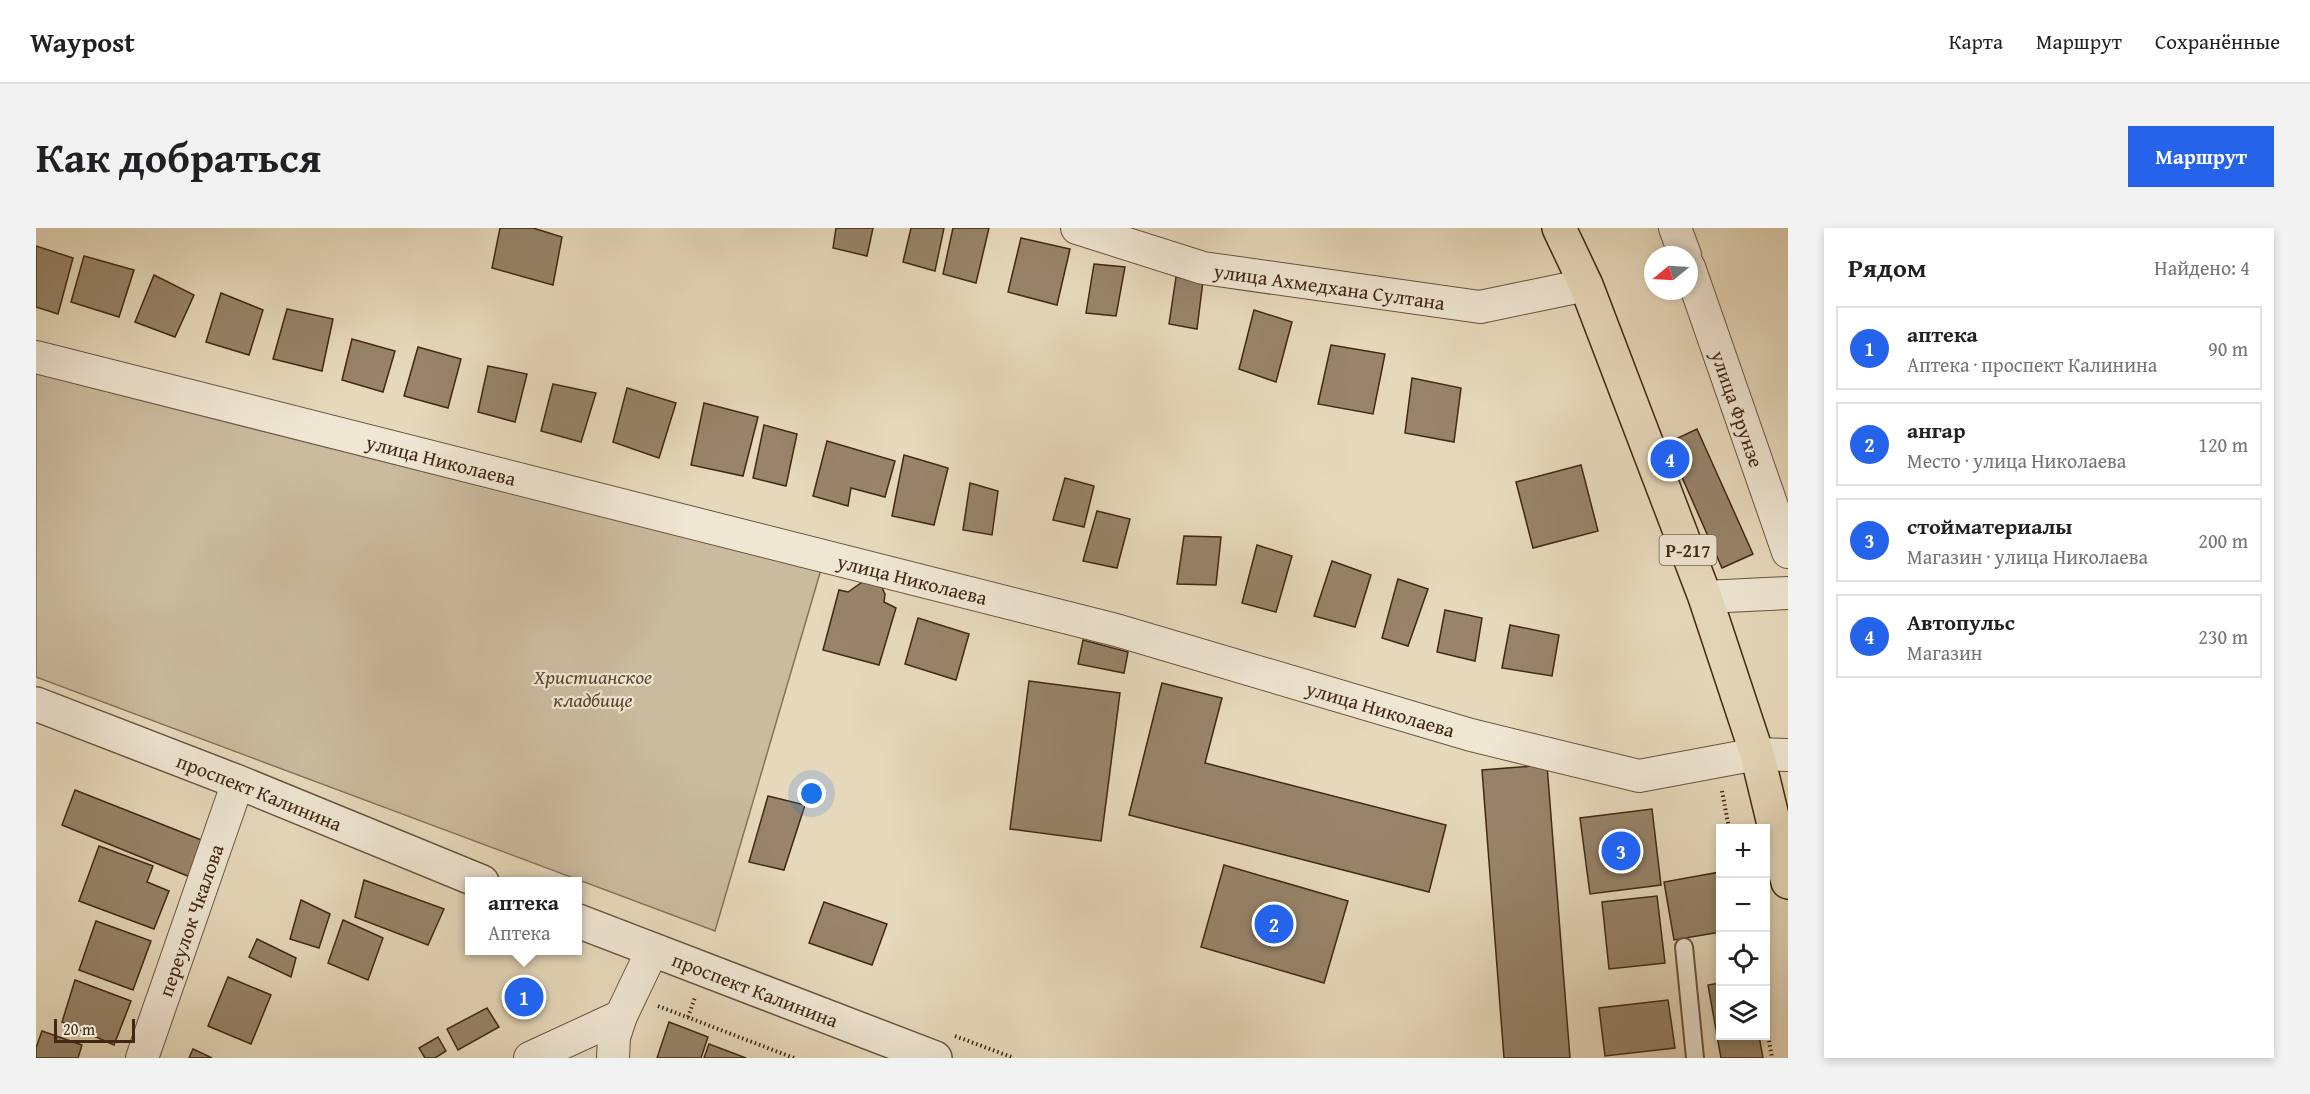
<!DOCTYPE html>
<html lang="ru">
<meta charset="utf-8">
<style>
body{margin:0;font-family:"Gentium Book Plus",serif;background:#f2f2f2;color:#202124}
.controls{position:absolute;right:18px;bottom:18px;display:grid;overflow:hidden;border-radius:0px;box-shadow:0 3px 9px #0003}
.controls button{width:54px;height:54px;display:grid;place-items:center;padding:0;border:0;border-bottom:2px solid #e0e0e0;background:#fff;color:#202124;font:30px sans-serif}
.compass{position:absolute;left:1608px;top:18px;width:54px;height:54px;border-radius:50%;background:#fff;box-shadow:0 3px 9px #0003;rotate:252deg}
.scale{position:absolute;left:18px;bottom:15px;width:81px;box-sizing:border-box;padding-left:6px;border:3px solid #422812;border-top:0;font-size:16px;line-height:21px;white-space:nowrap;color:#422812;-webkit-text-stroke:4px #efe6d3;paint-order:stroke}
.you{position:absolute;left:776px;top:566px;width:21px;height:21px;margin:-15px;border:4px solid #fff;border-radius:50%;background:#1a73e8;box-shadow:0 0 0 9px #1a73e833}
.badge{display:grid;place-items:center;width:39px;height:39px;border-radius:50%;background:#2563eb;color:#fff;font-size:20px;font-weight:700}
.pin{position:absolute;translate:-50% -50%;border:3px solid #fff;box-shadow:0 2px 6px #0006}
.popup{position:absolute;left:429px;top:649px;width:117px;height:78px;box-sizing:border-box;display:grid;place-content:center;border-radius:0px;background:#fff;filter:drop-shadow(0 2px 4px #0005);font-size:20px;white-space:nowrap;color:#757577}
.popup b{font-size:22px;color:#202124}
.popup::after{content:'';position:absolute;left:50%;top:100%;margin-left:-12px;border:12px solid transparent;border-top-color:#fff}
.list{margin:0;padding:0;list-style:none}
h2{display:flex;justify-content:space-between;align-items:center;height:78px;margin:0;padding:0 24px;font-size:26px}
h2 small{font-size:20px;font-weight:400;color:#757577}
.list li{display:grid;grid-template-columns:39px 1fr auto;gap:18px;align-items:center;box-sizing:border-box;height:84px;margin:0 12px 12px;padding:0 12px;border:2px solid #e0e0e0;border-radius:0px}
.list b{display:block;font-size:22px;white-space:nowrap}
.list p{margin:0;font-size:20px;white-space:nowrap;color:#757577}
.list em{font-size:20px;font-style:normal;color:#757577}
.icon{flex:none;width:33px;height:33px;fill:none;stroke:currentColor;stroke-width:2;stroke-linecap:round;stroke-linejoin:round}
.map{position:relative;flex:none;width:1752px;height:830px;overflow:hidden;border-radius:0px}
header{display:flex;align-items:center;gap:36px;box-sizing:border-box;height:84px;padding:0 30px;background:#fff;border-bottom:2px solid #e0e0e0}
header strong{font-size:28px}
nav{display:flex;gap:33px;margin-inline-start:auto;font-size:21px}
.intro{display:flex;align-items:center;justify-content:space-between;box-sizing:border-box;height:144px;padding:0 36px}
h1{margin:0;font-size:42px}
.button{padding:15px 27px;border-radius:0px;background:#2563eb;color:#fff;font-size:21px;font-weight:700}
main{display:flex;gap:36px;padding:0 36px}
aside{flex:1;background:#fff;border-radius:0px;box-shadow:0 3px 9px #0003}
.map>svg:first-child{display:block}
.green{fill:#cabb9e;stroke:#867258;stroke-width:1.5}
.building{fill:#97846a;stroke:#422812;stroke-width:1.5}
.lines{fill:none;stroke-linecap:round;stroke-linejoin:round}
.service-casing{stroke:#6b543c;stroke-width:20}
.minor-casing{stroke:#6b543c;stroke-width:34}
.tertiary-casing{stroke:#6b543c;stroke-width:36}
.trunk-casing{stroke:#422812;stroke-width:36}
.path{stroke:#422812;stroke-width:4;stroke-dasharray:1.5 3;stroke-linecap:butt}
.service{stroke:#efe6d3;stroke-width:16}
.minor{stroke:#efe6d3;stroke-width:32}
.tertiary{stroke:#efe6d3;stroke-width:33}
.trunk{stroke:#e6d9bb;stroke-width:33}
.labels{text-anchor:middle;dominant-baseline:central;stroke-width:4.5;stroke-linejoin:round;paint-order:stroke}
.shield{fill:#efe6d3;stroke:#76614c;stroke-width:1.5}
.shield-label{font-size:18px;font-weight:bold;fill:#422812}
.street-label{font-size:20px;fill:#422812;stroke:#efe6d3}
.park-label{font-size:20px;font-style:italic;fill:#5d452e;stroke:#efe6d3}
</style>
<header>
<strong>Waypost</strong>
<nav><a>Карта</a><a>Маршрут</a><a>Сохранённые</a></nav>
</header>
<div class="intro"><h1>Как добраться</h1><a class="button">Маршрут</a></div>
<main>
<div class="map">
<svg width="1752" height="830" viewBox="0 0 1752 830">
<rect width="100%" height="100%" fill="#e6d9bb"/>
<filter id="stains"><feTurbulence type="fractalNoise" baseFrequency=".00333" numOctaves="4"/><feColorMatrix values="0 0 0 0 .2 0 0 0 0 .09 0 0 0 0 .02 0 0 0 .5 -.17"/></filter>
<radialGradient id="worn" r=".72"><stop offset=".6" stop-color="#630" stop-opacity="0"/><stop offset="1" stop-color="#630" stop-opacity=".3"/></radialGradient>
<polygon class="green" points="0,129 789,328 679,703 0,449"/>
<g class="building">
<polygon points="464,0 497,0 526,9 517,57 456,40"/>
<polygon points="800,0 837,0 831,28 797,20"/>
<polygon points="875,0 908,0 899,43 867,34"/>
<polygon points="917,0 953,0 940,55 907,46"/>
<polygon points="985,10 1034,21 1021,77 972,64"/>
<polygon points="0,18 37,30 22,86 0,79"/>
<polygon points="48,28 98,42 83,89 35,74"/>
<polygon points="1058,36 1089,39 1080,88 1050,85"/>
<polygon points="118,47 158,67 139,109 99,94"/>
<polygon points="1140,49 1167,53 1161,101 1133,96"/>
<polygon points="185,65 227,82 213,127 170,114"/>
<polygon points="251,81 297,91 286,143 237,131"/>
<polygon points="1218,82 1256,94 1240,154 1203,141"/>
<polygon points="316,111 359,123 347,164 306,152"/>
<polygon points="1295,117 1349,126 1337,186 1282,176"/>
<polygon points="382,119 425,131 412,180 368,168"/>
<polygon points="452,138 491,146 479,194 442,184"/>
<polygon points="1376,150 1425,160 1418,214 1369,205"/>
<polygon points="517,156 560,165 545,214 505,203"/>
<polygon points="591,160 640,175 623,230 577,214"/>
<polygon points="668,175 722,189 707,248 655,237"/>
<polygon points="728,197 761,206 750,258 717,250"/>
<polygon points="1661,201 1717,326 1686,340 1631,215"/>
<polygon points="791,213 859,233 849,269 815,260 812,278 777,268"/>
<polygon points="868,227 912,240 898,297 856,288"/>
<polygon points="1545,237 1562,303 1497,320 1480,254"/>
<polygon points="1029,250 1058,258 1048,299 1017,292"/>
<polygon points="934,255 962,263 956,307 927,302"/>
<polygon points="1061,283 1094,291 1081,340 1047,333"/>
<polygon points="1148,308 1185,309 1180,357 1141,356"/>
<polygon points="1221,317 1256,328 1240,384 1206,375"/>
<polygon points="1296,333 1335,347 1319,399 1278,388"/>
<polygon points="832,350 844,355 849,366 848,374 860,380 843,437 787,422 803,362 812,364"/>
<polygon points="1362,351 1392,361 1372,418 1346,410"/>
<polygon points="1409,382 1446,390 1439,433 1401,424"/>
<polygon points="882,390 933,406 920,452 869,436"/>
<polygon points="1474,397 1523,407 1516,448 1466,440"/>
<polygon points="1047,412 1092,424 1088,445 1042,436"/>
<polygon points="993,453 1084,465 1065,613 974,601"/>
<polygon points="1126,455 1186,470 1169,535 1410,597 1393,664 1093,587"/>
<polygon points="1511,537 1534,830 1468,830 1446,542"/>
<polygon points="39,562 168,613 154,649 26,597"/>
<polygon points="732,568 769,577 748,642 713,634"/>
<polygon points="1616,581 1625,657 1554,666 1544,590"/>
<polygon points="63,618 117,638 111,654 133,663 118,701 43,673"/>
<polygon points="1188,637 1312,673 1288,755 1165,719"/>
<polygon points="1684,644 1684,704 1638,712 1628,654"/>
<polygon points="328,652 408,681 392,717 319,689"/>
<polygon points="1621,668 1629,735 1573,741 1566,674"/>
<polygon points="265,672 294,686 283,720 254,711"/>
<polygon points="788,674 851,696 836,737 773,715"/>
<polygon points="307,692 347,710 332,752 292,735"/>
<polygon points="60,693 115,713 97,762 43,742"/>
<polygon points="221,711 260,730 255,749 213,729"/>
<polygon points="192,749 235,767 215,816 172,798"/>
<polygon points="39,752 95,773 78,817 26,794"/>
<polygon points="1684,755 1684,808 1723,808 1727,830 1685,830 1672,757"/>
<polygon points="1632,772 1639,820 1569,828 1563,780"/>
<polygon points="451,780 463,799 422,822 411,801"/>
<polygon points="633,794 672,809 665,830 621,830"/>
<polygon points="6,803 46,817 42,830 0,830 0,820"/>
<polygon points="402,809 410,823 399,830 389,830 383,820"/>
<polygon points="673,816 710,830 668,830"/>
<polygon points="157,821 176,830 153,830"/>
</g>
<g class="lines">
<defs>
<polyline id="service" points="1648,719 1659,830"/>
<g id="minor">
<path id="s1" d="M 1041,0 L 1167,40 L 1444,79 L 1550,57"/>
<polyline points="1639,0 1649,27"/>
<path id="s2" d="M 1653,39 L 1752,324"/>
<path id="s3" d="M 0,129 L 1080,402 L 1435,507 L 1603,548 L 1721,526 L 1752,527"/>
<polyline points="1669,369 1752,365"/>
<path id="s4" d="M 106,830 L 202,554"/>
<polyline points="494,830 585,788 616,723"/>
<polyline points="577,830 578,809 585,788"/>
</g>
<g id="tertiary">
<path id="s5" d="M 0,476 L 202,554 L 446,654"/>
<path id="s6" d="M 542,693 L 899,830"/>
</g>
<polyline id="trunk" points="1523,0 1550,57 1669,369 1721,526 1752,654"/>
</defs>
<use href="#service" class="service-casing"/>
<use href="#minor" class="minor-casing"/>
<use href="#tertiary" class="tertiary-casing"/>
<use href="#trunk" class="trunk-casing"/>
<g class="path">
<polyline points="1686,563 1693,600"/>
<polyline points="622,778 758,830"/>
<polyline points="652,789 659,769"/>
<polyline points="1730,795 1736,830"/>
<polyline points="919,808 978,830"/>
</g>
<use href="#service" class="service"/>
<use href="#minor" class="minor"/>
<use href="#tertiary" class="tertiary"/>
<use href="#trunk" class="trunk"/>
</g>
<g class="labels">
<rect class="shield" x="1623.5" y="307" width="57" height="30" rx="4.5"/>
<g class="shield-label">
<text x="1652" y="322">Р-217</text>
</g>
<g class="street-label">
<text stroke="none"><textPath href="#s1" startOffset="260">улица Ахмедхана Султана</textPath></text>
<text stroke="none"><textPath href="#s2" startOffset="150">улица Фрунзе</textPath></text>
<text stroke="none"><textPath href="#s3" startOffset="418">улица Николаева</textPath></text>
<text stroke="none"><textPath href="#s3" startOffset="904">улица Николаева</textPath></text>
<text stroke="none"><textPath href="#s3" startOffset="1390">улица Николаева</textPath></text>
<text stroke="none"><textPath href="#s5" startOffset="240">проспект Калинина</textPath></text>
<text stroke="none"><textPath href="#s4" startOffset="146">переулок Чкалова</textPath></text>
<text stroke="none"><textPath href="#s6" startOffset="190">проспект Калинина</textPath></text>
</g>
<g class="park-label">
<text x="557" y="448">Христианское<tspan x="557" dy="23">кладбище</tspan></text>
</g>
</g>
<rect width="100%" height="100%" filter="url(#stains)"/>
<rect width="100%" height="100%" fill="url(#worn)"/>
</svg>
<div class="controls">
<button>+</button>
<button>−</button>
<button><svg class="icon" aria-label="locate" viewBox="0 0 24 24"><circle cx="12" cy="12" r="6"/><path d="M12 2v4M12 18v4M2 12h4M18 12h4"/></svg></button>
<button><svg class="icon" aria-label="layers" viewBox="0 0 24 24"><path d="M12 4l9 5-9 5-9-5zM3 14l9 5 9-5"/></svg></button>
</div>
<svg class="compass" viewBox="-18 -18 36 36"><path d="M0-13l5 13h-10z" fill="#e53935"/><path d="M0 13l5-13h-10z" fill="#757577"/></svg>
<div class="scale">20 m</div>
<div class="you"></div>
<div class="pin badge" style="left:488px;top:769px">1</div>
<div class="popup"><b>аптека</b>Аптека</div>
<div class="pin badge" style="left:1238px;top:696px">2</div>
<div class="pin badge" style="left:1585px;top:623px">3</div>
<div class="pin badge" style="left:1634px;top:231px">4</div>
</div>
<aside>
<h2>Рядом<small>Найдено: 4</small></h2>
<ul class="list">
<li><span class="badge">1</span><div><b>аптека</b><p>Аптека · проспект Калинина</p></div><em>90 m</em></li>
<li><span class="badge">2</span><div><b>ангар</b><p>Место · улица Николаева</p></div><em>120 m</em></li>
<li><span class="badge">3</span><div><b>стойматериалы</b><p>Магазин · улица Николаева</p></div><em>200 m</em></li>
<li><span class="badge">4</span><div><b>Автопульс</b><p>Магазин</p></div><em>230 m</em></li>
</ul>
</aside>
</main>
